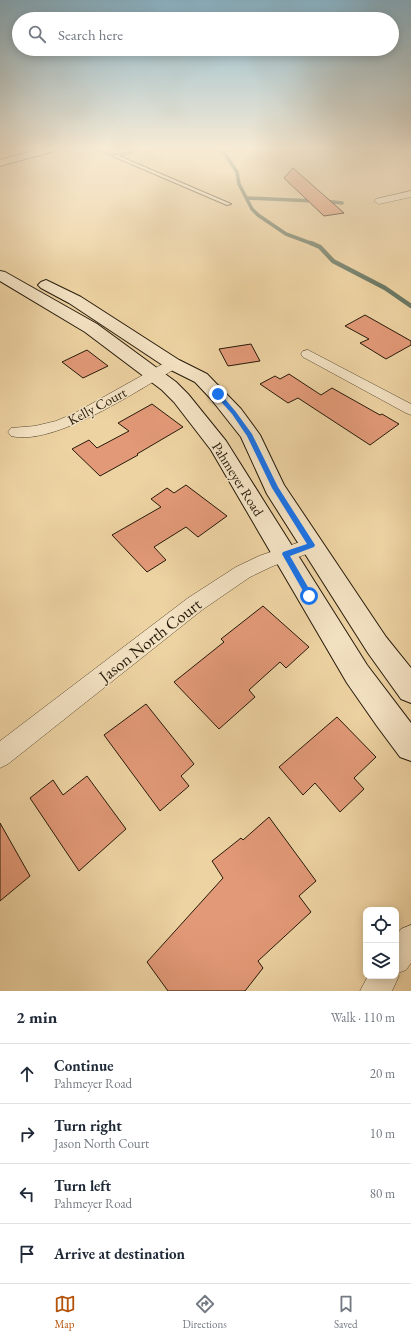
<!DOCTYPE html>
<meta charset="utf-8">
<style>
body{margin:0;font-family:"EB Garamond",serif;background:#f2f2f3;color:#1f2937}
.controls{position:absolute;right:12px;bottom:12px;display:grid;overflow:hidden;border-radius:8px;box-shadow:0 2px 10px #0003}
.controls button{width:36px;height:36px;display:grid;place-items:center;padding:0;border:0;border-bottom:1px solid #e0e1e3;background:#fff;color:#1f2937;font:20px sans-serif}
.stop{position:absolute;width:12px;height:12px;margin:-9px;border:3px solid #1a73e8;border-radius:50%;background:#fff}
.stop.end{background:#1a73e8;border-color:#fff;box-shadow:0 1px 4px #0008}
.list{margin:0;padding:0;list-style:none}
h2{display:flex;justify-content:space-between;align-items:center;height:52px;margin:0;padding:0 16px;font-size:17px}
h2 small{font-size:13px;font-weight:400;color:#747a83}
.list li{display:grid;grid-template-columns:26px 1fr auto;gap:12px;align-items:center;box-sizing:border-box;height:60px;padding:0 16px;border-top:1px solid #e0e1e3}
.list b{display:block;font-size:15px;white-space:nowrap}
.list p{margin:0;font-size:13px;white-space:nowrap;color:#747a83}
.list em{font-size:13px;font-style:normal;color:#747a83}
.icon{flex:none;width:22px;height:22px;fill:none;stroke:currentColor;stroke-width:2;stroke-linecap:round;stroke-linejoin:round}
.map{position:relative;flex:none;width:411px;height:991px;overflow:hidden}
.search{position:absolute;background:#fff;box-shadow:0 2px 10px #0003;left:12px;right:12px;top:12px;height:44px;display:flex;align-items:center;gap:10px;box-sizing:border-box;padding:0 14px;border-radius:22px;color:#747a83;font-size:15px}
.sheet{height:292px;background:#fff}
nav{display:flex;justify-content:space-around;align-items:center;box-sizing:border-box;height:56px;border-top:1px solid #e0e1e3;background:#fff;font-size:11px;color:#747a83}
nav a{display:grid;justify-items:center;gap:2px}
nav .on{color:#b45309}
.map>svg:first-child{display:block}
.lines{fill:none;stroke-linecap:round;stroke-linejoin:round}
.stream-far1{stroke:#6c7965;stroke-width:3.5}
.stream{stroke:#6c7965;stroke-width:4.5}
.building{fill:#e29977;stroke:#261a0a}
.lane-casing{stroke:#584830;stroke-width:2}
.street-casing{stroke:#584830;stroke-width:1}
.secondary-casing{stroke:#261a0a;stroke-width:2}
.lane{fill:#f3e2c3;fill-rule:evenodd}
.street{fill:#f3e2c3;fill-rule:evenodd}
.secondary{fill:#f3e2c3;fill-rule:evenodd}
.route{fill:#1a73e8}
.labels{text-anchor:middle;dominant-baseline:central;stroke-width:3;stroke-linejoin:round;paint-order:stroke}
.street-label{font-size:14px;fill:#261a0a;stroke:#f3e2c3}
.near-street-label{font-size:17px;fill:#261a0a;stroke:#f3e2c3}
</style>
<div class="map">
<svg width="411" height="991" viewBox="0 0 411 991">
<rect width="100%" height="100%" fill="#edd2a2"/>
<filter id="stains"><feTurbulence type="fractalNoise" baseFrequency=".005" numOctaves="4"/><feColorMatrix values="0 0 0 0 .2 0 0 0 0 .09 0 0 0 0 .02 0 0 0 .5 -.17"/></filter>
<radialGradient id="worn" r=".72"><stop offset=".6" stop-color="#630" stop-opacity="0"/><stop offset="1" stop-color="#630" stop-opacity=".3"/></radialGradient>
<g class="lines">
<g class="stream-far1">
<polyline points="221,148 237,172 239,184 252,209 258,215 286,234 313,244"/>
<polyline points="247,198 315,201"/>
<polyline points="324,201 342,203"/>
</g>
<polyline class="stream" points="311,243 320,247 333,261 385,288 411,306"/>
</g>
<g class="building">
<polygon points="293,168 344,213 324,216 284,178"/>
<polygon points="365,315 411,341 411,345 386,359 360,343 369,339 345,326"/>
<polygon points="251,344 260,361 228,366 219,349"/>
<polygon points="87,350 108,366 83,378 62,362"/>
<polygon points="289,374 321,395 332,388 380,415 382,414 399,424 370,445 298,398 288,403 260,384 275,376 280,379"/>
<polygon points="152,404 183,427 137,454 138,455 100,476 72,449 89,440 97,448 129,431 118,423"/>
<polygon points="186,485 227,516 198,537 186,527 154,547 166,560 147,572 112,535 161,507 151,499 167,488 174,493"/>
<polygon points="263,606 309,647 286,668 280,662 249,690 255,697 219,729 174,682 224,642 221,639"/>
<polygon points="146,704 194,764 181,776 189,786 160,811 104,735"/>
<polygon points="337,717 376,757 354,778 364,789 340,812 315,783 303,795 279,767"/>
<polygon points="87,776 126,829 79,871 30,798 53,780 63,795"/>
<polygon points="269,817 316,881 299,896 311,912 258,961 263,968 245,991 168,991 147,962 223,878 212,861 241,838 243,840"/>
<polygon points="0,823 30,876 0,901"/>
</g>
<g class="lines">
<defs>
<path id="lane" d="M 94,148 C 102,147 107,154 115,155 C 123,155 134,148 143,148 L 119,156 L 231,204 L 227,205 Z"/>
<g id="street">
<path d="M 308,148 L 329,148 C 325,152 312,152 308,148 Z"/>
<polygon points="411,191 411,197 379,204 374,201 376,199"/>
<polygon points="308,350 411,404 411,415 406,413 303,357 301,354 303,351"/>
<path d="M 173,360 L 178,361 L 180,364 L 178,367 C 140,389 54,447 11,436 L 8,432 L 11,428 L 35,426 L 56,421 L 75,413 L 168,361 Z"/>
<polygon points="312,538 318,540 321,545 318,550 273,566 250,577 202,610 8,764 0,768 0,741 188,598 236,567 259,556"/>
<polygon points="411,925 411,963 406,970 398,973 399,976 392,991 360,991 368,976 396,976 396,936 401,929"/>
</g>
<g id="secondary">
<polygon points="43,148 59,148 58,150 0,166 0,160"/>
<polygon points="0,271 5,272 97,324 176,382 188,394 226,441 367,665 411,723 411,761 400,757 377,726 347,683 211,450 174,402 162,390 85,332 0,281"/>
<polygon points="46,280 81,297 179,360 207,374 241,409 260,435 284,485 386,637 411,668 411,703 401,699 368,653 267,494 241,437 211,399 195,382 167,368 69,303 41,288 38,285 41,282"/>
</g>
</defs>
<use href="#lane" class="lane-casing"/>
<use href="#street" class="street-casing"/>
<use href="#secondary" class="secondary-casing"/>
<use href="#lane" class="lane"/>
<use href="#street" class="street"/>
<use href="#secondary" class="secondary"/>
</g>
<linearGradient id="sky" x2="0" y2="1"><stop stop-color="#89b6cc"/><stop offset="0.52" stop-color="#f7ebd5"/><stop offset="1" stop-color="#f7ebd5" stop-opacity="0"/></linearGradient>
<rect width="411" height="286" fill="url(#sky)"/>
<polygon class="route" points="216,393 220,393 236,412 252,434 278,487 315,545 314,547 290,556 312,594 312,598 307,598 282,554 283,552 307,544 272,488 247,436 232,414 216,396"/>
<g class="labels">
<g class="street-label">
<text transform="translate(97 406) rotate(-28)">Kelly Court</text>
<text transform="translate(238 479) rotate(58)">Pahmeyer Road</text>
</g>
<g class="near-street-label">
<text transform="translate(150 640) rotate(-38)">Jason North Court</text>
</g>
</g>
<rect width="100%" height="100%" filter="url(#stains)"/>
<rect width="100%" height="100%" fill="url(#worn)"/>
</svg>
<div class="controls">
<button><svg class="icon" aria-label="locate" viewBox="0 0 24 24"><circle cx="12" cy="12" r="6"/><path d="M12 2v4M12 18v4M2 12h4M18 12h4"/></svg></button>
<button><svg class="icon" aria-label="layers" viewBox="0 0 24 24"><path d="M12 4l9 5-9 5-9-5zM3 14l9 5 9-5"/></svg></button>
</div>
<div class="stop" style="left:309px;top:596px"></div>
<div class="stop end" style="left:218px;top:394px"></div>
<div class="search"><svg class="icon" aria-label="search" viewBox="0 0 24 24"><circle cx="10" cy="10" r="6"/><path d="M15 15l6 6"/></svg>Search here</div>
</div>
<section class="sheet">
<h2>2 min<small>Walk · 110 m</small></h2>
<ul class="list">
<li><svg class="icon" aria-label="ahead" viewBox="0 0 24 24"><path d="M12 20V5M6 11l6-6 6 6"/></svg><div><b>Continue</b><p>Pahmeyer Road</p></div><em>20 m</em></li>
<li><svg class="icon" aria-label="right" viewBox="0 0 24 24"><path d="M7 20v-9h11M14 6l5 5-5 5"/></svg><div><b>Turn right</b><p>Jason North Court</p></div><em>10 m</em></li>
<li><svg class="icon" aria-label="left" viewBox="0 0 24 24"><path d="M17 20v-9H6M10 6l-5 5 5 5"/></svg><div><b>Turn left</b><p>Pahmeyer Road</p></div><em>80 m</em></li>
<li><svg class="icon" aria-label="arrive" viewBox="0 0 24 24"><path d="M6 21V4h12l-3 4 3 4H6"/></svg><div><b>Arrive at destination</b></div></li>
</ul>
</section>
<nav>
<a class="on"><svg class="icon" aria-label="map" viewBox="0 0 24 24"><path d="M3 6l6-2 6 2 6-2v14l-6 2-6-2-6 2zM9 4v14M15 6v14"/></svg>Map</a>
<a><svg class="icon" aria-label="directions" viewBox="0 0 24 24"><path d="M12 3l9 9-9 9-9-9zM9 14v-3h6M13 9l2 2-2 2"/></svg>Directions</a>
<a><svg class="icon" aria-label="saved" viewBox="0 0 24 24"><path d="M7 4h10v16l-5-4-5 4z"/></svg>Saved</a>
</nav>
